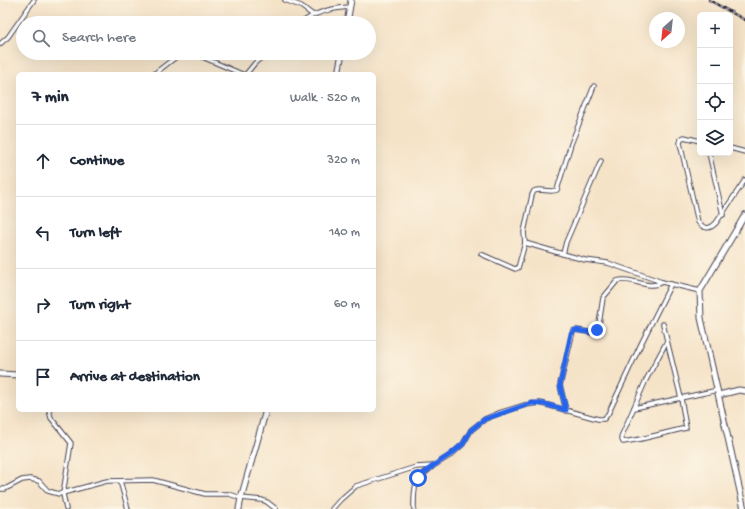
<!DOCTYPE html>
<meta charset="utf-8">
<style>
body{margin:0;font-family:"Gochi Hand",sans-serif;background:#f2f2f3;color:#1f2937}
.controls{position:absolute;right:12px;top:12px;display:grid;overflow:hidden;border-radius:6px;box-shadow:0 4px 16px #0002}
.controls button{width:36px;height:36px;display:grid;place-items:center;padding:0;border:0;border-bottom:1px solid #e0e1e3;background:#fff;color:#1f2937;font:20px sans-serif}
.compass{position:absolute;left:649px;top:12px;width:36px;height:36px;border-radius:50%;background:#fff;box-shadow:0 4px 16px #0002;rotate:207deg}
.stop{position:absolute;width:12px;height:12px;margin:-9px;border:3px solid #2563eb;border-radius:50%;background:#fff}
.stop.end{background:#2563eb;border-color:#fff;box-shadow:0 1px 4px #0008}
.list{margin:0;padding:0;list-style:none}
h2{display:flex;justify-content:space-between;align-items:center;height:52px;margin:0;padding:0 16px;font-size:17px}
h2 small{font-size:13px;font-weight:400;color:#747a83}
.list li{display:grid;grid-template-columns:26px 1fr auto;gap:12px;align-items:center;box-sizing:border-box;height:72px;padding:0 16px;border-top:1px solid #e0e1e3}
.list b{display:block;font-size:15px;white-space:nowrap}
.list em{font-size:13px;font-style:normal;color:#747a83}
.icon{flex:none;width:22px;height:22px;fill:none;stroke:currentColor;stroke-width:2;stroke-linecap:round;stroke-linejoin:round}
.map{position:relative;flex:none;width:745px;height:509px;overflow:hidden}
.search{position:absolute;background:#fff;box-shadow:0 4px 16px #0002;left:16px;top:16px;width:360px;height:44px;display:flex;align-items:center;gap:10px;box-sizing:border-box;padding:0 14px;border-radius:22px;color:#747a83;font-size:15px}
.panel{position:absolute;background:#fff;box-shadow:0 4px 16px #0002;left:16px;top:72px;width:360px;height:340px;border-radius:6px}
.map>svg:first-child{display:block}
.lines{fill:none;stroke-linecap:round;stroke-linejoin:round}
.street-casing{stroke:#423f50;stroke-width:5.5}
.secondary-casing{stroke:#423f50;stroke-width:7}
.street{stroke:#fff;stroke-width:3.5}
.secondary{stroke:#fff;stroke-width:5}
.rail-casing{stroke:#22223b;stroke-width:2.5}
.rail{stroke:#fcf5e5;stroke-width:1;stroke-dasharray:3;stroke-linecap:butt}
.route{stroke:#2563eb;stroke-width:5}
</style>
<div class="map">
<svg width="745" height="509" viewBox="0 0 745 509">
<rect width="100%" height="100%" fill="#fcf5e5"/>
<filter id="ink" filterUnits="userSpaceOnUse"><feTurbulence type="fractalNoise" baseFrequency=".025" numOctaves="2"/><feDisplacementMap in="SourceGraphic" scale="8" xChannelSelector="R" yChannelSelector="G"/><feConvolveMatrix kernelMatrix="1 2 1 2 8 2 1 2 1" color-interpolation-filters="sRGB"/></filter>
<filter id="wash" filterUnits="userSpaceOnUse"><feTurbulence type="fractalNoise" baseFrequency=".012" numOctaves="4" result="noise"/><feDisplacementMap in="SourceGraphic" scale="16" xChannelSelector="R" yChannelSelector="G"/><feGaussianBlur stdDeviation="0.9" result="paint"/><feColorMatrix in="noise" values="0 0 0 0 0 0 0 0 0 0 0 0 0 0 0 0 0 1.4 0 .05"/><feComposite in="paint" operator="in"/></filter>
<g filter="url(#wash)">
<rect width="100%" height="100%" fill="#f5e3c8"/>
</g>
<g filter="url(#ink)">
<g class="lines">
<defs>
<g id="street">
<polyline points="285,0 301,6 313,15"/>
<path d="M 302,23 C 315,11 334,8 350,7"/>
<polyline points="0,44 8,37 34,0"/>
<polyline points="193,53 242,74"/>
<polyline points="154,74 181,53"/>
<polyline points="246,74 255,63 267,53"/>
<path d="M 700,141 L 684,137 L 681,139 L 680,143 L 698,222 C 704,229 709,230 716,223 L 745,180"/>
<polyline points="730,148 745,152"/>
<polyline points="709,153 723,215"/>
<polyline points="601,161 566,242 563,254 585,260 608,263 662,282 700,291"/>
<polyline points="525,243 563,254"/>
<path d="M 481,254 L 515,269 L 518,268 L 525,243 L 524,232 L 532,195 L 534,191 C 542,188 549,193 557,190 L 571,144 L 594,86"/>
<polyline points="663,324 681,398 686,428 641,439 623,442 621,437 646,380 667,341"/>
<polyline points="634,408 718,390"/>
<polyline points="49,410 51,418 71,443 63,494 66,509"/>
<path d="M 566,411 L 560,385 L 573,331 L 576,330 L 594,333 L 596,332 L 599,324 L 603,298 L 617,281 C 632,276 648,291 662,282"/>
<polyline points="120,481 128,509"/>
<polyline points="0,489 5,489 22,480 30,479 39,481 48,491 59,494 107,481 153,480 205,494 229,494 241,498 262,500 267,502 276,509"/>
<polyline points="332,509 340,500 356,486 416,467 433,466 451,455 463,444 471,430 485,419 499,413 525,405 540,403 598,419 604,419 608,414 642,342 671,284"/>
<path d="M 414,509 C 414,485 413,482 432,467"/>
</g>
<g id="secondary">
<polyline points="347,23 351,0"/>
<polyline points="338,74 342,53"/>
<polyline points="0,374 18,375"/>
<polyline points="719,395 739,390 745,391"/>
<polyline points="239,509 241,498 266,410"/>
<polyline points="744,509 701,318 700,291 745,215"/>
</g>
</defs>
<use href="#street" class="street-casing"/>
<use href="#secondary" class="secondary-casing"/>
<use href="#street" class="street"/>
<use href="#secondary" class="secondary"/>
<defs>
<polyline id="rail" points="709,0 745,20"/>
</defs>
<use href="#rail" class="rail-casing"/>
<use href="#rail" class="rail"/>
</g>
</g>
<g class="lines" filter="url(#ink)">
<polyline class="route" points="418,478 433,466 451,454 463,444 471,430 485,419 532,403 544,404 566,410 560,385 571,334 575,330 594,333 597,330"/>
</g>
</svg>
<div class="controls">
<button>+</button>
<button>−</button>
<button><svg class="icon" aria-label="locate" viewBox="0 0 24 24"><circle cx="12" cy="12" r="6"/><path d="M12 2v4M12 18v4M2 12h4M18 12h4"/></svg></button>
<button><svg class="icon" aria-label="layers" viewBox="0 0 24 24"><path d="M12 4l9 5-9 5-9-5zM3 14l9 5 9-5"/></svg></button>
</div>
<svg class="compass" viewBox="-18 -18 36 36"><path d="M0-13l5 13h-10z" fill="#e53935"/><path d="M0 13l5-13h-10z" fill="#747a83"/></svg>
<div class="stop" style="left:418px;top:478px"></div>
<div class="stop end" style="left:597px;top:330px"></div>
<div class="search"><svg class="icon" aria-label="search" viewBox="0 0 24 24"><circle cx="10" cy="10" r="6"/><path d="M15 15l6 6"/></svg>Search here</div>
<section class="panel">
<h2>7 min<small>Walk · 520 m</small></h2>
<ul class="list">
<li><svg class="icon" aria-label="ahead" viewBox="0 0 24 24"><path d="M12 20V5M6 11l6-6 6 6"/></svg><div><b>Continue</b></div><em>320 m</em></li>
<li><svg class="icon" aria-label="left" viewBox="0 0 24 24"><path d="M17 20v-9H6M10 6l-5 5 5 5"/></svg><div><b>Turn left</b></div><em>140 m</em></li>
<li><svg class="icon" aria-label="right" viewBox="0 0 24 24"><path d="M7 20v-9h11M14 6l5 5-5 5"/></svg><div><b>Turn right</b></div><em>60 m</em></li>
<li><svg class="icon" aria-label="arrive" viewBox="0 0 24 24"><path d="M6 21V4h12l-3 4 3 4H6"/></svg><div><b>Arrive at destination</b></div></li>
</ul>
</section>
</div>
